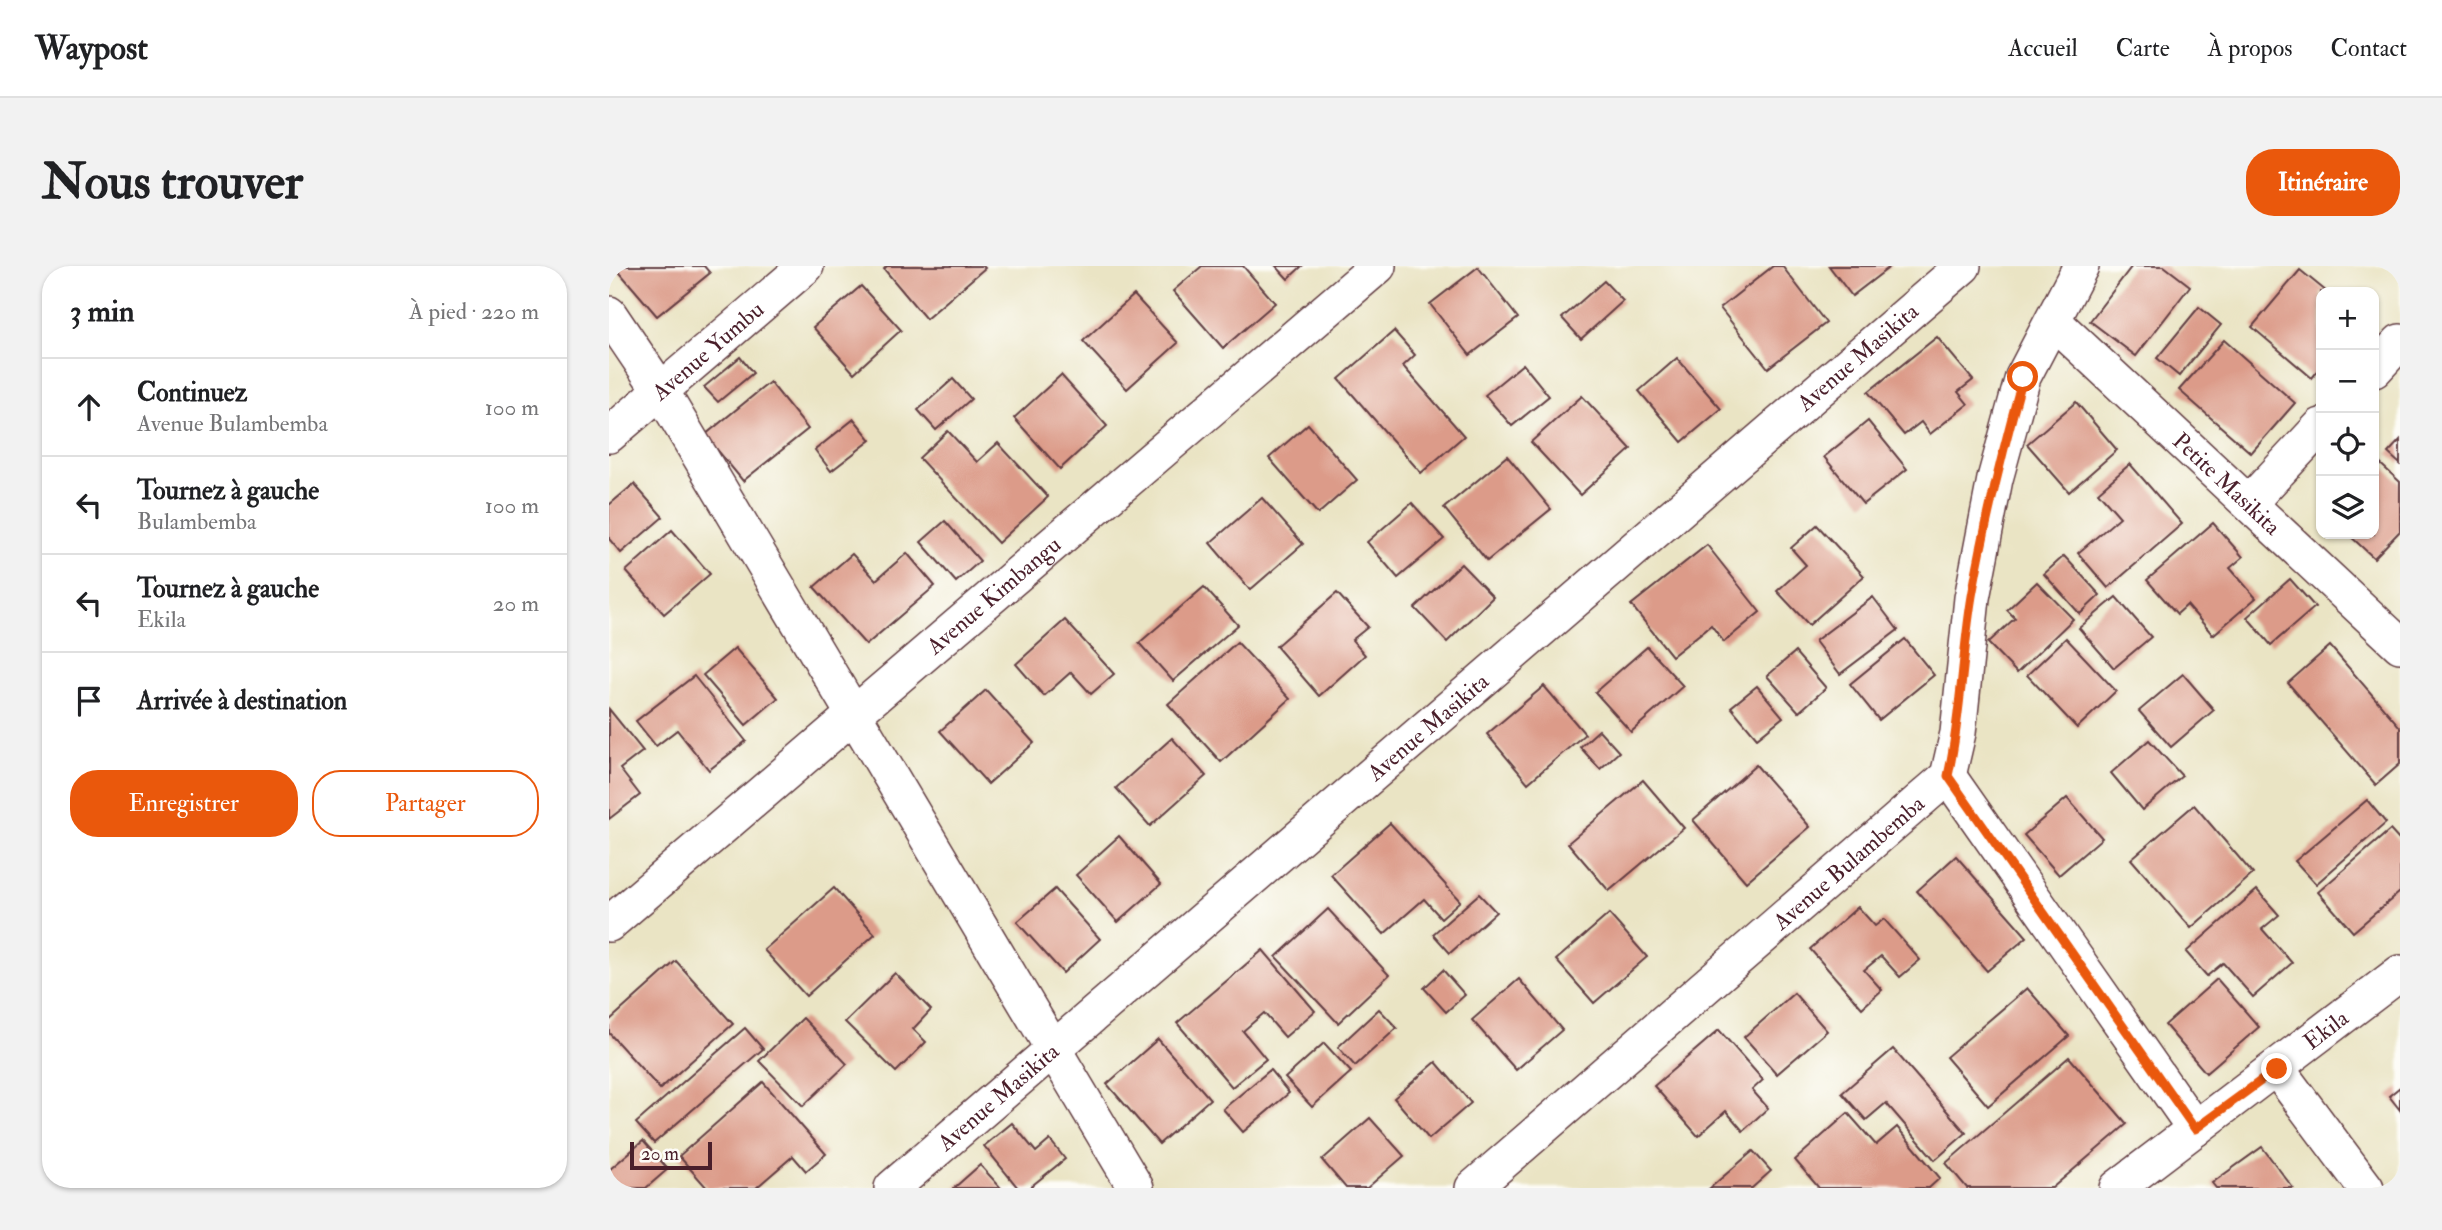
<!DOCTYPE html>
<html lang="fr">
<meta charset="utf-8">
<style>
body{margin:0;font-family:"IM FELL Double Pica",serif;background:#f2f2f2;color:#202124}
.controls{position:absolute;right:21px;top:21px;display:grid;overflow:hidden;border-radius:14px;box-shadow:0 2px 5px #0004}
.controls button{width:63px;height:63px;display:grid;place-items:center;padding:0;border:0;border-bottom:2px solid #e0e0e0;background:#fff;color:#202124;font:35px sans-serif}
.scale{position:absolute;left:21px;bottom:18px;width:82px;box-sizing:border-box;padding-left:7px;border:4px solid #4a1f2b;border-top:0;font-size:19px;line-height:24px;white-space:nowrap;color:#4a1f2b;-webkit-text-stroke:5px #fdfcf7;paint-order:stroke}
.stop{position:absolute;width:21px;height:21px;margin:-16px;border:5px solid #ea580c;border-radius:50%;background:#fff}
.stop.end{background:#ea580c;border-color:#fff;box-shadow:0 2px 7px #0008}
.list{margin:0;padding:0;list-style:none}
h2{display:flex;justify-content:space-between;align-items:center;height:91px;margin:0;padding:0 28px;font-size:30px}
h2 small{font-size:23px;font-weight:400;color:#757577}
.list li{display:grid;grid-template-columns:46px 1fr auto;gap:21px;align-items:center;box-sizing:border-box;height:98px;padding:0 28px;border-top:2px solid #e0e0e0}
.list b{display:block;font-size:26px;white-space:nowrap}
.list p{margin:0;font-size:23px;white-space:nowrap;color:#757577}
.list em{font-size:23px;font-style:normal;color:#757577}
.actions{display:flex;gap:14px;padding:21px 28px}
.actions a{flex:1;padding:16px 0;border:2px solid #ea580c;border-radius:28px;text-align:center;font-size:24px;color:#ea580c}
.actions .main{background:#ea580c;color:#fff}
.icon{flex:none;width:38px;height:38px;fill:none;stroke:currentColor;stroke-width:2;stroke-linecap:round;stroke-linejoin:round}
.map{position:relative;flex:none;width:1791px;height:922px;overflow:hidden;border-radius:28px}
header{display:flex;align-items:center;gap:42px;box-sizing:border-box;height:98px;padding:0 35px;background:#fff;border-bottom:2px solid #e0e0e0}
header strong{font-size:33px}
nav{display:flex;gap:38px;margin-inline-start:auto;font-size:24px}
.intro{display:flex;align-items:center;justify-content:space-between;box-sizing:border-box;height:168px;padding:0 42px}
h1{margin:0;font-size:49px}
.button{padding:18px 32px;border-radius:28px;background:#ea580c;color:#fff;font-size:24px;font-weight:700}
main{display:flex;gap:42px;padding:0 42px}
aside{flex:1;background:#fff;border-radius:28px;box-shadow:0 2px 5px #0004}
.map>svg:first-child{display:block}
.building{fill:#dc9b89}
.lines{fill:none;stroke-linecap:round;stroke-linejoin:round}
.minor-casing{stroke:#623d42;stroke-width:38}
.minor{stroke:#fff;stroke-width:35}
.route{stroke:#ea580c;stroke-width:9}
.labels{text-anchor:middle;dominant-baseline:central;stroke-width:7;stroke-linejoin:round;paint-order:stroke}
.street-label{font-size:23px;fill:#4a1f2b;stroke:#fdfcf7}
</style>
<header>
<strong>Waypost</strong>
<nav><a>Accueil</a><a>Carte</a><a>À propos</a><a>Contact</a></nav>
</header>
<div class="intro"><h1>Nous trouver</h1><a class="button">Itinéraire</a></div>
<main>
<aside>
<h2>3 min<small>À pied · 220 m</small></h2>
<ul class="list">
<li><svg class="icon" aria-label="ahead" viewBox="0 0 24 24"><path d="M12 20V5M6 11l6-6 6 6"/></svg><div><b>Continuez</b><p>Avenue Bulambemba</p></div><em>100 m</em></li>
<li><svg class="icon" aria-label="left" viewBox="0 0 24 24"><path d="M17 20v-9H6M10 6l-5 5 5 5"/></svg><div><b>Tournez à gauche</b><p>Bulambemba</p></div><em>100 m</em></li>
<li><svg class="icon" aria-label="left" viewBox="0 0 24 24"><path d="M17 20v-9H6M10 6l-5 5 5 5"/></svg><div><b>Tournez à gauche</b><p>Ekila</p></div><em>20 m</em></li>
<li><svg class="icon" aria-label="arrive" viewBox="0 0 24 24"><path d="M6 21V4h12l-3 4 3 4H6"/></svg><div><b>Arrivée à destination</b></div></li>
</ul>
<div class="actions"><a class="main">Enregistrer</a><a>Partager</a></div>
</aside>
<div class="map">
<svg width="1791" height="922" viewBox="0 0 1791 922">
<rect width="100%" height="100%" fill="#fdfcf7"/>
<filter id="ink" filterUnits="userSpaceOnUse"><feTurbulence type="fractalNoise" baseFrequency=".0143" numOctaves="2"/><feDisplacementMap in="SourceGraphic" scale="14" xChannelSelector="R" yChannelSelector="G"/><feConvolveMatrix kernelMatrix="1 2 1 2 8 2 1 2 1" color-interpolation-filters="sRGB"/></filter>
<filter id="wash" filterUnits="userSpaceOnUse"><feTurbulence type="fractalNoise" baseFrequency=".00686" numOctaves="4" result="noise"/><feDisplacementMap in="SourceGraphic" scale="28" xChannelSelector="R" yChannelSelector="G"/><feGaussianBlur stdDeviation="1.57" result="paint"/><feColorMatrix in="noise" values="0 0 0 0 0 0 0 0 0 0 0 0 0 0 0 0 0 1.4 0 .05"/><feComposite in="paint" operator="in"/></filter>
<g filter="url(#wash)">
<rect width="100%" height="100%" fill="#eae4c4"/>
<g id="blocks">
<g class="building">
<polygon points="8,0 95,0 101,7 48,50 6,1"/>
<polygon points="278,0 374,0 376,2 317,53 275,3"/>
<polygon points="593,0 634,0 666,37 614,82 564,25"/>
<polygon points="667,0 693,0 679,13"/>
<polygon points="1164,0 1173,0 1217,57 1159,102 1111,42"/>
<polygon points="1220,0 1282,0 1243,30"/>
<polygon points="1523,0 1555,0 1581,20 1527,90 1481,55"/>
<polygon points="869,1 909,52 861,89 821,38"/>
<polygon points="1691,4 1718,26 1712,26 1712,101 1703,112 1643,61"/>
<polygon points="995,15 1014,35 972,73 953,52"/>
<polygon points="252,20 292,64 245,107 204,61"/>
<polygon points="525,29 569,77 518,123 474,75"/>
<polygon points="1590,41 1612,59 1570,110 1548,92"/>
<polygon points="785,65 806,89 794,100 855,170 812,207 730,113"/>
<polygon points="1328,71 1364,114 1349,126 1359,138 1321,168 1312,156 1295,169 1259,126"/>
<polygon points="1615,74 1686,137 1642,187 1570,124"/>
<polygon points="131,91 144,107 109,136 95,121"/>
<polygon points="1068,92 1112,143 1073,176 1030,125"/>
<polygon points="914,98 940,130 903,160 876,129"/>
<polygon points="452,109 498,160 451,203 405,152"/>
<polygon points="344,113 362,133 327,164 309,144"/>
<polygon points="161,116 199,163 134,215 96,169"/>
<polygon points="973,130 1022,183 971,229 922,176"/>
<polygon points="1467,136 1508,184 1460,226 1418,178"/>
<polygon points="245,153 262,174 222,205 206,184"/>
<polygon points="1259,155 1298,203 1254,238 1215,191"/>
<polygon points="699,158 748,214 709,248 660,192"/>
<polygon points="339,165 368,196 389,177 439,231 389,277 310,192"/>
<polygon points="1791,174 1791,198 1779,187"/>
<polygon points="898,190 942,243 878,295 835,242"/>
<polygon points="1765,192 1791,216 1791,265 1765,292 1739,268 1765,268"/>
<polygon points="1521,198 1573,258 1499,322 1469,287 1511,251 1489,226"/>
<polygon points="25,218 54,251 12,287 0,273 0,239"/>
<polygon points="653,232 694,278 641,324 601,277"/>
<polygon points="803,237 835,273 789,312 758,276"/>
<polygon points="336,255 371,295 347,316 312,276"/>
<polygon points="1604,257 1634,291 1621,302 1647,332 1604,369 1578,339 1568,348 1538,314"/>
<polygon points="1208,259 1255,310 1200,359 1168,325 1197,299 1182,282"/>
<polygon points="63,264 101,308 55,348 17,305"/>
<polygon points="1098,279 1151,346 1115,376 1102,359 1063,390 1022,339"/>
<polygon points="298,287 326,320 257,379 205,321 243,288 267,314"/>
<polygon points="1455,290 1491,329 1471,348 1435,308"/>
<polygon points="852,298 884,331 838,376 806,342"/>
<polygon points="1681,313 1706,341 1662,379 1638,351"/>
<polygon points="1428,316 1464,353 1408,407 1379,377 1406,352 1398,344"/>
<polygon points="595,321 629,359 564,415 530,377"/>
<polygon points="728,327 759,361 743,374 756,389 710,430 667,380"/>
<polygon points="1264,331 1289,364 1231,408 1206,375"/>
<polygon points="1507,331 1542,371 1505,402 1470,362"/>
<polygon points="456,354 505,408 482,428 462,406 435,430 407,398"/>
<polygon points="1457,372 1507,425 1468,462 1418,409"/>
<polygon points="1296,373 1325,409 1270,454 1241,418"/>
<polygon points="628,376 681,433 612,496 559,438"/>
<polygon points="1721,380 1791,461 1791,498 1767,519 1679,417"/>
<polygon points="1038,381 1074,420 1022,466 986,426"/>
<polygon points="126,382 169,432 137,459 94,409"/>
<polygon points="1186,386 1217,422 1190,446 1158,410"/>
<polygon points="1574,408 1605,444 1562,481 1530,445"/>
<polygon points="85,410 137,475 100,504 68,464 47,480 27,455"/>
<polygon points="935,420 976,468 919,517 878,468"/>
<polygon points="1148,420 1174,451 1148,472 1122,441"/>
<polygon points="377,424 425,477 379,518 331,465"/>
<polygon points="0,443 34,485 11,503 31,529 0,553"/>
<polygon points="990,464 1010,486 991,503 971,481"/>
<polygon points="563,472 597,510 541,560 507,522"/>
<polygon points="1540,474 1573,510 1533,544 1502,507"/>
<polygon points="1147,499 1201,561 1137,616 1084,554"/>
<polygon points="1034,514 1075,562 1000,625 959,577"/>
<polygon points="1458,532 1493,572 1450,609 1415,569"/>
<polygon points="1758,534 1777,557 1707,618 1686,595"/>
<polygon points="1585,539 1644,608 1582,662 1522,593"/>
<polygon points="781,557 851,635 832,652 815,633 775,668 722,609"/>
<polygon points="1781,564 1791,575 1791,626 1744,666 1709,626"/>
<polygon points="510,570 552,618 509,656 467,609"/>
<polygon points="1347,590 1418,671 1378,705 1308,625"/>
<polygon points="225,622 266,668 197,730 155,684"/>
<polygon points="446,623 491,673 454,707 408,656"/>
<polygon points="1648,624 1670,649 1653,663 1683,697 1644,731 1614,697 1598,710 1577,686"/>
<polygon points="870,628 887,646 841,687 824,668"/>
<polygon points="1249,641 1266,660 1275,653 1311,694 1291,711 1272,690 1255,704 1273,724 1253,742 1201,683"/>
<polygon points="719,643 780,709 729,757 667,691"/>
<polygon points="1000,648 1038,691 985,737 947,694"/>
<polygon points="654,684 706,745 676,771 655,747 634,765 657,793 623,821 568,757"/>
<polygon points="67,695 124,758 51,823 0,767 0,755"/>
<polygon points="834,704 856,729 837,746 815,722"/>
<polygon points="286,707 322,744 304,763 317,776 287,806 236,756"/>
<polygon points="910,713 953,764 907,804 863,754"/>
<polygon points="1608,713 1650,761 1597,807 1556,759"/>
<polygon points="1418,722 1460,770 1379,840 1337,791"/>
<polygon points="1185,727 1218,765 1168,808 1135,771"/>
<polygon points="770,743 788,762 746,800 729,781"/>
<polygon points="194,752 238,798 194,840 150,795"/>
<polygon points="136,762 154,783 45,877 27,857"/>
<polygon points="1110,764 1154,814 1143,824 1159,842 1134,865 1117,845 1089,870 1045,820"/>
<polygon points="549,773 601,833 550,878 498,818"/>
<polygon points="715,777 742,806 703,841 676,812"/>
<polygon points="1284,783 1357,867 1326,894 1277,837 1257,854 1233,827"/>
<polygon points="1460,791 1518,858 1443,922 1358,922 1337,897"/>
<polygon points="827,796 862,837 820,873 785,832"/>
<polygon points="661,804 680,827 634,866 614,843"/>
<polygon points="154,816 217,888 197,905 184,890 147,922 98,922 70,890"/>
<polygon points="1791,821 1791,844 1780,830"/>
<polygon points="1239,847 1267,879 1288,861 1331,912 1320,922 1210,922 1186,894"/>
<polygon points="761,852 795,890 758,922 737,922 713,894"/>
<polygon points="403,857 427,886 441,874 456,893 420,922 409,922 375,880"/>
<polygon points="34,875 59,903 37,922 7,922 0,914 0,904"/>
<polygon points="1653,881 1684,922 1607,922 1603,917"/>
<polygon points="1144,885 1162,905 1143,922 1101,922"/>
<polygon points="371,899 392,922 345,922"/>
</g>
</g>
</g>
<g filter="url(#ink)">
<use href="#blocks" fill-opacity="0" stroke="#623d42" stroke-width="2"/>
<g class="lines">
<defs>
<g id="minor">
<polyline points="0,48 52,125 527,922"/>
<path id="s1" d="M 1444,55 L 1791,379"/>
<polyline points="1765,104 1791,76"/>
<path id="s2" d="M 0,169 L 197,0"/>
<polyline points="1640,237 1712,160"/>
<polyline points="1339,510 1586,863"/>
<path id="s3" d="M 0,658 L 769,0"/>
<polyline points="1668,803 1757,922"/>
<path id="s4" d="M 283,922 L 1354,0"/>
<path id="s5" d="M 864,922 L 1339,510 L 1349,467 L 1363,332 L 1386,213 L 1414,111 L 1472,0"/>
<path id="s6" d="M 1508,922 L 1791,707"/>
</g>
</defs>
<use href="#minor" class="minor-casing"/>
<use href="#minor" class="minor"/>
</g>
</g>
<g class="lines" filter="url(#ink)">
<path class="route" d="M 1414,111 C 1394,183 1376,256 1363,330 C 1353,390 1352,451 1339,510 L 1586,863 L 1668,803"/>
</g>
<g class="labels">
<g class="street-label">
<text stroke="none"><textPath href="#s2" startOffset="130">Avenue Yumbu</textPath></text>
<text stroke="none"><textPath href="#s4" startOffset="1274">Avenue Masikita</textPath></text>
<text stroke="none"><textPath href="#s1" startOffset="238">Petite Masikita</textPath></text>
<text stroke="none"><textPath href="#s3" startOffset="506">Avenue Kimbangu</textPath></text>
<text stroke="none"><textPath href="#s4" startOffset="707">Avenue Masikita</textPath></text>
<text stroke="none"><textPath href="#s5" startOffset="497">Avenue Bulambemba</textPath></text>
<text stroke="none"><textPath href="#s6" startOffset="262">Ekila</textPath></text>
<text stroke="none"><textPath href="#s4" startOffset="140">Avenue Masikita</textPath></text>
</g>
</g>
</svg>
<div class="controls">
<button>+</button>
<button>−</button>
<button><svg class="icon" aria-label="locate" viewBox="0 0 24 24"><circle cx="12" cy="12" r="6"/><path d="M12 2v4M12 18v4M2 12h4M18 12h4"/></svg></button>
<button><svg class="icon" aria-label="layers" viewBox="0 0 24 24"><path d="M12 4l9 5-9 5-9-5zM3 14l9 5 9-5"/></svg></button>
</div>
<div class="scale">20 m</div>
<div class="stop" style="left:1414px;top:111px"></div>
<div class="stop end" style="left:1668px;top:803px"></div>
</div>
</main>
